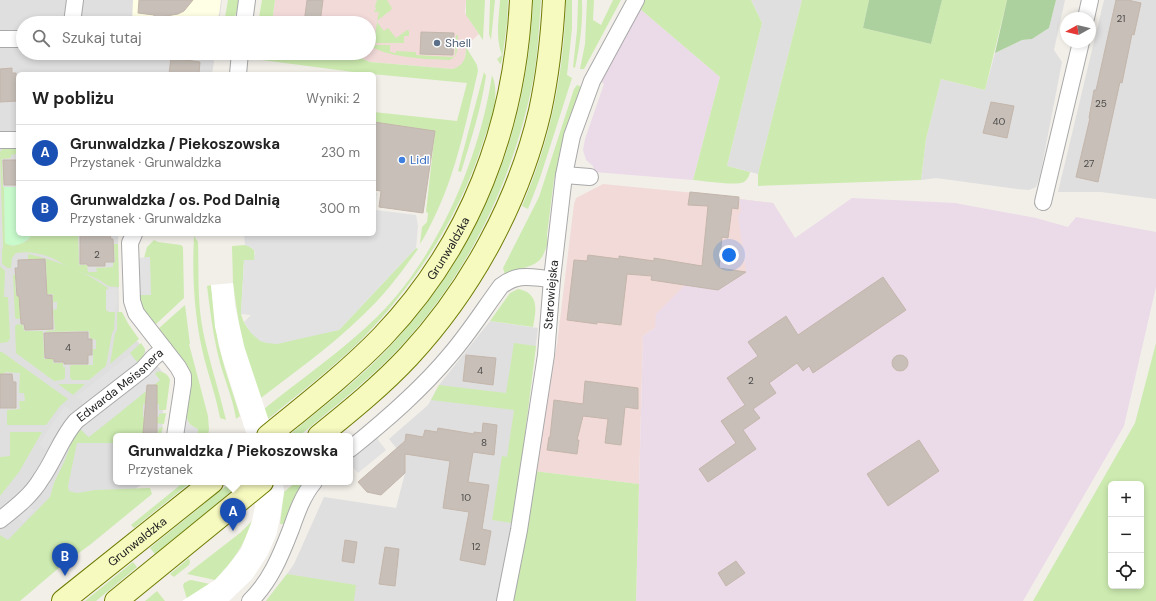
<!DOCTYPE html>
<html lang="pl">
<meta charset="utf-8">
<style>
body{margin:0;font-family:"DM Sans",sans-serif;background:#f6f6f6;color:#222}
.controls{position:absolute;right:12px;bottom:12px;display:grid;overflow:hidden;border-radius:6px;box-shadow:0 2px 6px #0003}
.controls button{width:36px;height:36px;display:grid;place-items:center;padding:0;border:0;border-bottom:1px solid #e0e0e0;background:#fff;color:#222;font:20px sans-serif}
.compass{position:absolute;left:1060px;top:12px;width:36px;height:36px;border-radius:50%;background:#fff;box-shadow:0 2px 6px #0003;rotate:262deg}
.you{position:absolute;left:729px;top:255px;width:14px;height:14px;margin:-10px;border:3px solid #fff;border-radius:50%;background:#1a73e8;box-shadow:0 0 0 6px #1a73e833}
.badge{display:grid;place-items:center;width:26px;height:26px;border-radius:50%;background:#ea580c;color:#fff;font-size:13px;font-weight:700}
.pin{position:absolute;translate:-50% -33px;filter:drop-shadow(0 1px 2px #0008)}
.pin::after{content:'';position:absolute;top:21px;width:14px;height:12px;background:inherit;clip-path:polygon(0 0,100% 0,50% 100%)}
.popup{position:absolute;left:113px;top:433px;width:240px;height:52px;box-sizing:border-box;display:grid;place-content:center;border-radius:6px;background:#fff;filter:drop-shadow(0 1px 3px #0005);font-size:13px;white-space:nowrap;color:#767676}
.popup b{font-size:15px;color:#222}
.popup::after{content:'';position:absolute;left:50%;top:100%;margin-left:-8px;border:8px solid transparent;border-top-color:#fff}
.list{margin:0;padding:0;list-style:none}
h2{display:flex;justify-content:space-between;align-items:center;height:52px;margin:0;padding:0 16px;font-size:17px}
h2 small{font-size:13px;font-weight:400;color:#767676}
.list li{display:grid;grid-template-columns:26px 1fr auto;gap:12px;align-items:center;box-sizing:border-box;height:56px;padding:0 16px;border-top:1px solid #e0e0e0}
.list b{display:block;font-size:15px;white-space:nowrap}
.list p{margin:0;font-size:13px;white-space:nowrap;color:#767676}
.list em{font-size:13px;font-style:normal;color:#767676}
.icon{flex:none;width:22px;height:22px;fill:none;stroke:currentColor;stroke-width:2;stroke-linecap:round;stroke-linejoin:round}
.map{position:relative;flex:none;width:1156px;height:601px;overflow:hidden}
.search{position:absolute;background:#fff;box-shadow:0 2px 6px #0003;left:16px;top:16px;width:360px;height:44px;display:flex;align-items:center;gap:10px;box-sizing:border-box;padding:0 14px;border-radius:22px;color:#767676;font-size:15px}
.panel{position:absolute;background:#fff;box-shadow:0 2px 6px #0003;left:16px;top:72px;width:360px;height:164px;border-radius:6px}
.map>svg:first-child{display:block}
.residential{fill:#e0dfdf}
.commercial{fill:#f2dad9}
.industrial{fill:#ebdbe8}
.education{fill:#ffffe5}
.grass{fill:#cdebb0;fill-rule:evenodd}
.forest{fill:#add19e}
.park{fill:#c8facc}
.parking{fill:#e2e2e2}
.pier{fill:#fff}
.building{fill:#c7bfb8;stroke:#c4b6ab}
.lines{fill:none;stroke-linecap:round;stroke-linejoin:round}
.minor-casing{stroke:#a9a9a9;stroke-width:18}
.secondary-casing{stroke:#707d05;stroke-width:24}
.minor{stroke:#fff;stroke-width:16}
.secondary{stroke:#f7fabf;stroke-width:22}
.service-dot{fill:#5c6f8a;stroke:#fff;stroke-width:1.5}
.shop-dot{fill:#3f7fe0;stroke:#fff;stroke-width:1.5}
.labels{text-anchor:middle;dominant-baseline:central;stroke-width:3;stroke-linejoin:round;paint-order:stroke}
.number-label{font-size:10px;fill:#4b4948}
.service-label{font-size:12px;fill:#4e5e75;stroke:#fff;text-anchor:start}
.shop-label{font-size:12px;fill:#366cbe;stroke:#fff;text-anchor:start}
.street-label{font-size:12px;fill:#222;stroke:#fff}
</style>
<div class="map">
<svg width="1156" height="601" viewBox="0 0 1156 601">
<rect width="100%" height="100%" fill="#f2efe9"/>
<g class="residential">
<polygon points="0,0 222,0 219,23 23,23 23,53 212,53 214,62 212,74 18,74 18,234 118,234 119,319 165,375 162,436 116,436 116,482 145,482 0,583"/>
<polygon points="751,0 802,0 758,174 727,166 762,23"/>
<polygon points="1056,0 1065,0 1054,50 1062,62 1040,176 1036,187 1029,190 1017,189 936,178 921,180 926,139 941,79 985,90 995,53 1022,40 1032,39 1049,28"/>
<polygon points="1104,0 1156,0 1156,199 1101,192 1058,192"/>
<polygon points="490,321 538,328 521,466 499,601 266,601 287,574 294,564 324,497 396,508 405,473 405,459 389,439 428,405 439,385"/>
</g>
<g class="commercial">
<polygon points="275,0 466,0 465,13 479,34 467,45 464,62 459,67 452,69 370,62 363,59 360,53 369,53 369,23 272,23"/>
<polygon points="603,184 736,197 739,199 773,203 795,238 718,290 685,286 655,328 643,336 639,484 534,471 557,344 574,204 576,198"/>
</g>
<g class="industrial">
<polygon points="639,8 720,77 693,180 594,172 593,166 586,160 583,150 585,139 604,84 600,80"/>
<polygon points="852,198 955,203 1036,218 1068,227 1076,217 1156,232 1156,287 1124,426 1023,601 636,601 643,336 655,328 656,314 685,285 718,290 746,272 738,216 741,211 739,199 773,203 795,238"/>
</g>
<polygon class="education" points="133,0 221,0 219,15 211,23 132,23"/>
<g class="grass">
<polygon points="228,0 239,0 236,14 230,23 224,23"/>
<polygon points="262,0 275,0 272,23 258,23"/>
<polygon points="377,0 387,0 392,8 391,10 377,21 379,12 374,12 376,9 375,6"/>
<polygon points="466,0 485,0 483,40 466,15"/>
<polygon points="490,0 495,0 491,40 489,34"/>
<path d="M 500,0 L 508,0 L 507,23 L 502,59 L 501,63 L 500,64 L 497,59 L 502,55 C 495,37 499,19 500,0 Z"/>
<path d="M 533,0 L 541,0 C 539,25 538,51 534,75 C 515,176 471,270 401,346 C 370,379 334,407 299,436 L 288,436 C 325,405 364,376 396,340 C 483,245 528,128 533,0 Z"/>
<path d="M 566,0 L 572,0 L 572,29 L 567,75 L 572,78 L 540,178 L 528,209 L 522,206 C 551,139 564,73 566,0 Z"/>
<path d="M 578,0 L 582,0 C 583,23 580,45 575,68 L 573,67 L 577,30 Z"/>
<polygon points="587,0 594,0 593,20 601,25 613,0 621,0 584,69 580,69 585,44"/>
<path d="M 643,0 L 751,0 L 762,23 L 727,166 L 750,172 C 749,176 748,179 744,182 C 736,186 704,181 693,180 L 720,77 L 639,8 Z"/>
<polygon points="802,0 869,0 863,28 931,44 942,0 1007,0 985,90 941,79 926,139 921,180 758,186 758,174"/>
<polygon points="377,22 384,31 388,28 396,38 407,30 409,31 409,36 404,36 404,43 374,43"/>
<path d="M 456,35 L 458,35 C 457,45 460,55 450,60 C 432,60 382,57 370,45 L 390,45 L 390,52 L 396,53 L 396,51 L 416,52 L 416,55 L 453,57 L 455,55 Z"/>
<path d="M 466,47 L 477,65 L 478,71 C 466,122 456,175 432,222 C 428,229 425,237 420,244 L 422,227 L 427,222 L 428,213 L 426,212 L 435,131 L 374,122 L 374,112 L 457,121 L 467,83 L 361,73 L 254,59 L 254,53 L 360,53 L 363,59 L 370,62 L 452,69 C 464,66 466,58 466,47 Z"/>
<path d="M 484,72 L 486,76 C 481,109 471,140 461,172 L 458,171 Z"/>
<path d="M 492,75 C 501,96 490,122 483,142 C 459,217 416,283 362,339 C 333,368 299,393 268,419 L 264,409 C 301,379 342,351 377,317 C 437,258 480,158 492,75 Z"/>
<path d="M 577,85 L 582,87 L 558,169 L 554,179 L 547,235 C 548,243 547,247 544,253 C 538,269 518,267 505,275 L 503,268 L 539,197 L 574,89 Z"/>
<path d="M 18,145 L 17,154 L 11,155 L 11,158 L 2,159 L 3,187 L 4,187 L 5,243 L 13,246 L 27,241 L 32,234 L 78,234 L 79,265 L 87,265 L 88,272 L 97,272 L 96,268 L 113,267 L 113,263 L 115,262 L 114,246 L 113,244 L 118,244 L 119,287 C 105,287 107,284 97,279 C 86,273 73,270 63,264 C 49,255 32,250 16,253 L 12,258 L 11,268 L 8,268 L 2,264 L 2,249 L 3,249 L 0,152 L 4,147 Z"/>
<path d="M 194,236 L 198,242 C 199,272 197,300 203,331 C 209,361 219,390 226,420 L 220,418 C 216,395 207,372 202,349 C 194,312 192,274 194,236 Z"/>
<path d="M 154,240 L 158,242 L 181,245 L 183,247 L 184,298 L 155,325 C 149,317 137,306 140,295 L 150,295 L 150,257 L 144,258 L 147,247 Z"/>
<path d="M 245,245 L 249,246 L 254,250 L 255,260 L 244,260 L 241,314 C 244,327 255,338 267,343 L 339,330 L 416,248 L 418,249 C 401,273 383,297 361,317 C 330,347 295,372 261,398 L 248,362 L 239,325 L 233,283 L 232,246 Z"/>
<path d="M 28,254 C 56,260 84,271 108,288 L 106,290 L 109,312 L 115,312 L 114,330 L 112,333 L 106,366 L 89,380 L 72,380 L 70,378 L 70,366 L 72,365 L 93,365 L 93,349 L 96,349 L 96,340 L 90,338 L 89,331 L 46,332 L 46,331 L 55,330 L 53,310 L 57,309 L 57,302 L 53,302 L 53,294 L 47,294 L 46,259 L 28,259 Z"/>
<polygon points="0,266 5,271 4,297 8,297 10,338 8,342 0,343"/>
<polygon points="13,275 18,275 18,280 15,280 16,296 25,296 24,318 16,319 15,317"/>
<path d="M 211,285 L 218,343 L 225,369 L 240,416 L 236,419 C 233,398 224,379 219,359 C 213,335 210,310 207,286 Z"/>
<path d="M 518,289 C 540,293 536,311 533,327 L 490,321 L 510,293 Z"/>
<path d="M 185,305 L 190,344 L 189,344 L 208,416 L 209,429 L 208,436 L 197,436 L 198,429 C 191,427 187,422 186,415 L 188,368 L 185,363 L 158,329 Z"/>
<polygon points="117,312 122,312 129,325 139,339 110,364 115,333 117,330"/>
<polygon points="17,324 23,325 24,331 43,331 44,359 53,359 53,363 63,363 63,367 65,367 65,378 62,380 54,381 16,353 15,327"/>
<path d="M 141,343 L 145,349 C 145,354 142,360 137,362 L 130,353 Z"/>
<polygon points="514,343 536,346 521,466 512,523 492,520 502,456 507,457 514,410 431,400 439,385 506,393"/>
<path d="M 1156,343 L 1156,601 L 1033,601 L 1135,423 ZM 1111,484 L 1141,484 L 1141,586 L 1111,586 Z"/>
<polygon points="0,352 2,352 68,399 60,406 46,425 7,425 7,410 20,409 19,401 25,401 24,393 19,393 20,373 5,372 4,374 0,374"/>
<path d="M 157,372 C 163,371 168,374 170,380 L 166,410 L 159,410 L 159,404 L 143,404 L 143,417 L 159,417 L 159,414 L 166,413 L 164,424 L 144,422 L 143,434 L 157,435 L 159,428 L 163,427 L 161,433 L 162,433 L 162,436 L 116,436 L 116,443 L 77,443 L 68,486 L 69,491 L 77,493 L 95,490 L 150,488 L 152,494 L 91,544 L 61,566 L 20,601 L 0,601 L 0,535 L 8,540 L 50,497 L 54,483 L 65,460 L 72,441 L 81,429 L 87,436 L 98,430 L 160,380 L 155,374 Z"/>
<polygon points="58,384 85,384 73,395"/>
<polygon points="10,432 42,432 19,472 0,496 0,457 10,456"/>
<polygon points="534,471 639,484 636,601 511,601"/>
<polygon points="184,482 191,482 134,528 131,525"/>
<polygon points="231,482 243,482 155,554 150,548"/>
<polygon points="296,482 306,482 285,524 280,524 284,492"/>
<path d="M 252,521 C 245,545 232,562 215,580 L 187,574 L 240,533 Z"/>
<polygon points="189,558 190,562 189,565 174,577 170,574"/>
<polygon points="133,562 137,567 96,601 85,601"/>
<polygon points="287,574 356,585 354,601 266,601"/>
<polygon points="190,580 191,580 210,584 187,599 183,586 184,583"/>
<polygon points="157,591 165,601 145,601"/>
</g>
<g class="forest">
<polygon points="869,0 942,0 931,44 863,28"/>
<polygon points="1007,0 1056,0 1049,28 1032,39 1022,40 995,53"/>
</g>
<path class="park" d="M 4,187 L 18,187 L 18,234 L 32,234 C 27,243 13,249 5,243 Z"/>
<g class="parking">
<polygon points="374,193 377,193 375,210 416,215 418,226 416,248 339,330 277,344 267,343 260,341 251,333 244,322 251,315 241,314 244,260 254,260 255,254 254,250 252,248 245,245 244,234 374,234"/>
<polygon points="138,256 139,258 150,257 151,295 140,295"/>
<polygon points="117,288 117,305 115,312 109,312 106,310 106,290 109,289"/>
<polygon points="130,354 136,361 138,362 82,406 82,402 77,396"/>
<polygon points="154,369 154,373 160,380 151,387 89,437 80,429"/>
<polygon points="65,406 75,413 62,427 46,450 39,445 52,424"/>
<polygon points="186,415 189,424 198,429 197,436 182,436"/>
<polygon points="379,433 378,440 386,450 358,473 350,464 350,457"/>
<polygon points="27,504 34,510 23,523 16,516"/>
</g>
<g class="pier">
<polygon points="233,283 235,305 244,346 274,436 247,436 222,357 215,327 211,285"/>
<polygon points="256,482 283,482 284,492 280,518 276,536 267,556 252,579 229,601 182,601 215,580 227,567 241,549 252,521 255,506"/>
</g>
<g class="building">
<polygon points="139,0 193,0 184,11 178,14 155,18 154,15 138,13"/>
<polygon points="307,0 323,0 320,23 304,23"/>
<polygon points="1116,0 1128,0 1141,3 1134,35 1132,34 1122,83 1120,82 1098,182 1076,177 1090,118 1089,118 1094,90 1096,90"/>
<polygon points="421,32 454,33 453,55 420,54"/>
<polygon points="171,58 200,62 199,74 169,74"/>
<polygon points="12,68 12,73 16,73 18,101 0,102 0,69"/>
<polygon points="991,102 1014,106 1007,138 983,133"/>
<polygon points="374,122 435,131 423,213 379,207 381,191 374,190"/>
<polygon points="3,160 18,160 18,185 4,185"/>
<polygon points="690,192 739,197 738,209 732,208 728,238 722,237 719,268 746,272 718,290 651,280 652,276 627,274 621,325 597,322 597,324 567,320 574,260 587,261 588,255 619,259 619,256 654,261 654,258 702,266 708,206 688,205"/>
<polygon points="80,234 110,234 111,239 113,239 114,262 105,262 105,266 88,266 87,264 80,264"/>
<polygon points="45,259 47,295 52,295 53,329 25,330 24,324 21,324 19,296 17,296 15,268 18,268 18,260"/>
<polygon points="883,277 906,310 813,373 809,366 803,371 797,363 769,383 776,393 753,409 760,418 743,430 756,449 708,482 699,469 736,443 721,421 745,405 727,378 758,356 748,342 786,316 798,335"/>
<polygon points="88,332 88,339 92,339 92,355 88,355 88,364 64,364 64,362 54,362 54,359 45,358 44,333"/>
<circle cx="900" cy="363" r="8"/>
<polygon points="466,355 496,358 493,385 463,381"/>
<polygon points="0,374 12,374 13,382 16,382 16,408 0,408"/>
<polygon points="585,381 638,388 638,409 625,407 621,445 605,443 608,419 583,416 577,440 579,440 577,454 547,450 549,437 550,437 554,400 583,404"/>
<polygon points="147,385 157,385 157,434 143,433"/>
<polygon points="483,423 497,425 494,455 473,452 468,482 489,485 482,529 491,531 485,565 460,560 469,512 443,508 450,461 405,454 405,473 381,495 367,492 358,482 405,441 406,434 423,437 425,430 437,432 438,428 474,434 474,432 482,433"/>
<polygon points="919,440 939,471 888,506 867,474"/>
<polygon points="345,540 357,542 354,563 342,561"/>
<polygon points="385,547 399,549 395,586 379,584"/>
<polygon points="736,561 745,573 726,586 718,573"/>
</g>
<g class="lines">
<defs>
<g id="minor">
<polyline points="1086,18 1090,0"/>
<polyline points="72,23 75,0"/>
<polyline points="244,23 247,0"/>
<polyline points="0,39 23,39"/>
<polyline points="238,74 240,53"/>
<polyline points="0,140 18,140"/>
<polyline points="564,175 590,177"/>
<polyline points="1043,202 1081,42"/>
<polyline points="134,234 130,243 132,301 136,313 178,367 183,376 183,384 175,436"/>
<path d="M 350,449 C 386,420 421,390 450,355 C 469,333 484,309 501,286 C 519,272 532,278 552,279"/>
<path id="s1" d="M 0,520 C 15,508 31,496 41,479 C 54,461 61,438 76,421 L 143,369 L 154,357 L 164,349"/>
<path d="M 250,601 C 270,582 281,555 291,529 C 297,512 303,495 314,482"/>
<path id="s2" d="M 505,601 L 519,530 L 546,355 L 552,279 L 564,175 L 572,136 L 592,81 L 636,0"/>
</g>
<g id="secondary">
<path id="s3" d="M 268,436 C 307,404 347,373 382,337 C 471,244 515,127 521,0"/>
<path d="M 319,436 C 350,411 382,385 409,356 C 472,288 519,201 540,111 C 548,74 552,37 554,0"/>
<path id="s4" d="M 63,601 L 212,482"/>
<polyline points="116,601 262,482"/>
</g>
</defs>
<use href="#minor" class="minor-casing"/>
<use href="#secondary" class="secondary-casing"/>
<use href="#minor" class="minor"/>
<use href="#secondary" class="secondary"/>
</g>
<circle class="service-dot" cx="437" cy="43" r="4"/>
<circle class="shop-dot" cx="402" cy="160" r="4"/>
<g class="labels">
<g class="number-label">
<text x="1121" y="18">21</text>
<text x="1101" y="103">25</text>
<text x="999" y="121">40</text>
<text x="1089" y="163">27</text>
<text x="97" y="254">2</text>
<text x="68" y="347">4</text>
<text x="480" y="370">4</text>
<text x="751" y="380">2</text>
<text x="484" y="442">8</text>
<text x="466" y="497">10</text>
<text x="476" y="546">12</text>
</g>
<g class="service-label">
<text x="445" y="43">Shell</text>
</g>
<g class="shop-label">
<text x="410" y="160">Lidl</text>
</g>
<g class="street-label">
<text stroke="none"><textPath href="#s3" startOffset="262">Grunwaldzka</textPath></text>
<text stroke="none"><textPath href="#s2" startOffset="310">Starowiejska</textPath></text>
<text stroke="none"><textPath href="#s1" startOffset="183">Edwarda Meissnera</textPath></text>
<text stroke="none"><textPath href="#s4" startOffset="95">Grunwaldzka</textPath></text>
</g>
</g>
</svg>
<div class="controls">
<button>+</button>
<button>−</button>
<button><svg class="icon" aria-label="locate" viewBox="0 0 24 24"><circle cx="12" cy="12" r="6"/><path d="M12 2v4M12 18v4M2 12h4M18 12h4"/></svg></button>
</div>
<svg class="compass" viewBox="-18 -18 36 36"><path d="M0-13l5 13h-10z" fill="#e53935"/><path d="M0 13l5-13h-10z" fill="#767676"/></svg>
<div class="you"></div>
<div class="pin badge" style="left:233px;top:531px;background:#1a4fb4">A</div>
<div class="popup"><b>Grunwaldzka / Piekoszowska</b>Przystanek</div>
<div class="pin badge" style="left:65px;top:576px;background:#1a4fb4">B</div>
<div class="search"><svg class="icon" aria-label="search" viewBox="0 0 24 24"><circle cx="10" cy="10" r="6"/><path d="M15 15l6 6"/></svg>Szukaj tutaj</div>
<section class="panel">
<h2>W pobliżu<small>Wyniki: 2</small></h2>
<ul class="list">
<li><span class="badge" style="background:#1a4fb4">A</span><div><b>Grunwaldzka / Piekoszowska</b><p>Przystanek · Grunwaldzka</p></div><em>230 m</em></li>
<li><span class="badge" style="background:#1a4fb4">B</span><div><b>Grunwaldzka / os. Pod Dalnią</b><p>Przystanek · Grunwaldzka</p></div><em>300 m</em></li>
</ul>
</section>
</div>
